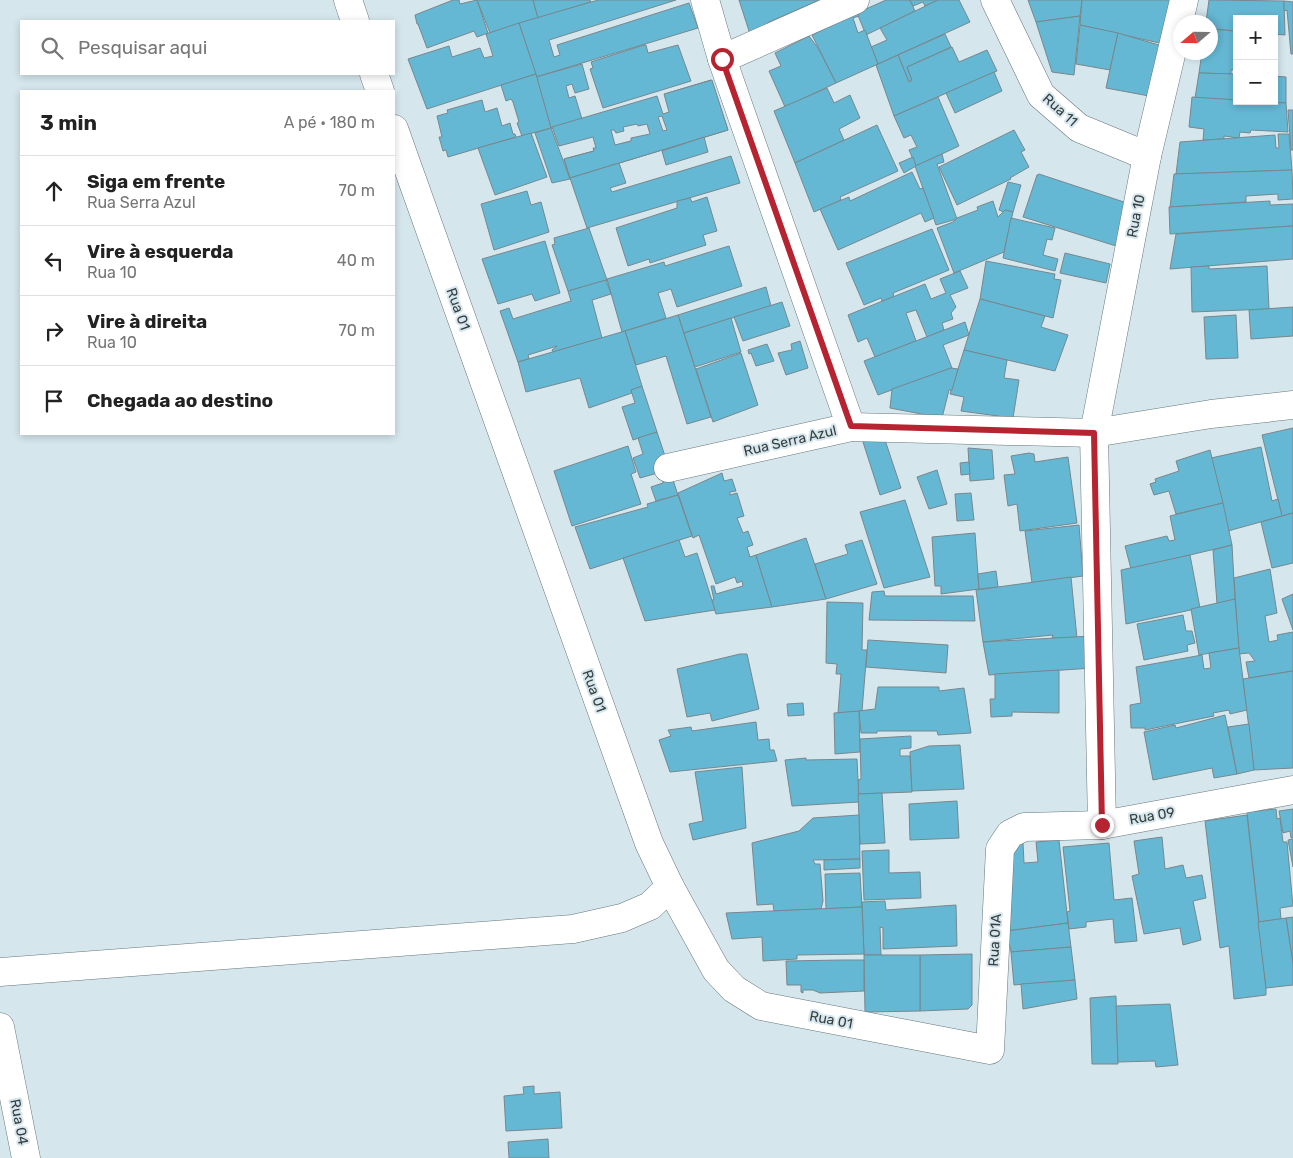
<!DOCTYPE html>
<html lang="pt">
<meta charset="utf-8">
<style>
body{margin:0;font-family:Rubik,sans-serif;background:#f6f6f6;color:#222}
.controls{position:absolute;right:15px;top:15px;display:grid;overflow:hidden;border-radius:0px;box-shadow:0 2px 8px #0003}
.controls button{width:45px;height:45px;display:grid;place-items:center;padding:0;border:0;border-bottom:1px solid #e0e0e0;background:#fff;color:#222;font:25px sans-serif}
.compass{position:absolute;left:1173px;top:15px;width:45px;height:45px;border-radius:50%;background:#fff;box-shadow:0 2px 8px #0003;rotate:250deg}
.stop{position:absolute;width:15px;height:15px;margin:-11px;border:4px solid #b52430;border-radius:50%;background:#fff}
.stop.end{background:#b52430;border-color:#fff;box-shadow:0 1px 5px #0008}
.list{margin:0;padding:0;list-style:none}
h2{display:flex;justify-content:space-between;align-items:center;height:65px;margin:0;padding:0 20px;font-size:21px}
h2 small{font-size:16px;font-weight:400;color:#767676}
.list li{display:grid;grid-template-columns:32px 1fr auto;gap:15px;align-items:center;box-sizing:border-box;height:70px;padding:0 20px;border-top:1px solid #e0e0e0}
.list b{display:block;font-size:19px;white-space:nowrap}
.list p{margin:0;font-size:16px;white-space:nowrap;color:#767676}
.list em{font-size:16px;font-style:normal;color:#767676}
.icon{flex:none;width:28px;height:28px;fill:none;stroke:currentColor;stroke-width:2;stroke-linecap:round;stroke-linejoin:round}
.map{position:relative;flex:none;width:1293px;height:1158px;overflow:hidden}
.search{position:absolute;background:#fff;box-shadow:0 2px 8px #0003;left:20px;top:20px;width:375px;height:55px;display:flex;align-items:center;gap:12px;box-sizing:border-box;padding:0 18px;border-radius:0px;color:#767676;font-size:19px}
.panel{position:absolute;background:#fff;box-shadow:0 2px 8px #0003;left:20px;top:90px;width:375px;height:345px;border-radius:0px}
.map>svg:first-child{display:block}
.building{fill:#65b8d4;stroke:#77878d;fill-rule:evenodd}
.lines{fill:none;stroke-linecap:round;stroke-linejoin:round}
.minor-casing{stroke:#67777c;stroke-width:29}
.minor{stroke:#fff;stroke-width:28}
.route{stroke:#b52430;stroke-width:6}
.labels{text-anchor:middle;dominant-baseline:central;stroke-width:4;stroke-linejoin:round;paint-order:stroke}
.street-label{font-size:14px;fill:#363d3f;stroke:#d5e6ed}
</style>
<div class="map">
<svg width="1293" height="1158" viewBox="0 0 1293 1158">
<rect width="100%" height="100%" fill="#d5e6ed"/>
<g class="building">
<polygon points="453,0 459,0 460,4 477,0 488,33 477,37 474,31 427,48 418,24 417,24 415,15"/>
<polygon points="477,0 533,0 538,18 490,33"/>
<polygon points="533,0 590,0 591,2 538,18"/>
<polygon points="598,0 676,0 549,40 554,57 560,55 557,45 689,3 698,28 536,77 519,23"/>
<polygon points="739,0 825,0 818,3 817,1 767,23 768,26 750,34"/>
<polygon points="886,0 910,0 915,11 866,35 857,13"/>
<polygon points="910,0 938,0 925,6 923,2 913,6"/>
<polygon points="938,0 959,0 970,22 878,64 871,47 887,40 880,28"/>
<polygon points="1028,0 1082,0 1080,16 1036,22"/>
<polygon points="1082,0 1170,0 1168,45 1080,25"/>
<polygon points="1209,0 1284,1 1285,35 1274,34 1274,19 1237,19 1237,31 1210,29 1210,22 1206,22"/>
<polygon points="1284,1 1293,2 1293,54 1291,54 1287,10 1284,11"/>
<polygon points="857,13 859,16 853,18 858,33 865,30 878,64 836,83 812,35"/>
<polygon points="1080,16 1074,75 1052,72 1036,22"/>
<polygon points="519,23 536,74 427,109 408,59 449,46 452,57 480,48 484,58 493,56 486,34"/>
<polygon points="1080,25 1118,33 1110,70 1076,64"/>
<polygon points="1210,29 1237,31 1237,70 1231,70 1231,74 1199,73 1202,52 1210,52"/>
<polygon points="1118,33 1162,46 1160,98 1106,88"/>
<polygon points="945,34 951,47 907,67 912,80 909,82 898,55"/>
<polygon points="809,36 818,48 836,83 785,107 769,71 781,66 775,53"/>
<polygon points="644,45 646,45 648,53 678,45 691,81 603,108 590,69 593,68 591,62"/>
<polygon points="952,47 959,62 987,50 997,71 894,116 876,65 898,55 909,82 912,80 907,67"/>
<polygon points="582,64 589,89 575,93 572,84 566,86 569,98 575,96 582,119 551,128 536,77"/>
<polygon points="994,72 1002,91 955,113 946,93"/>
<polygon points="1199,73 1237,74 1237,100 1195,98"/>
<polygon points="536,74 551,128 522,136 517,123 519,122 513,102 511,99 506,101 501,85"/>
<polygon points="1274,76 1286,77 1286,103 1255,101 1274,101"/>
<polygon points="711,80 728,130 570,178 564,159 676,129 665,94"/>
<path d="M 712,80 L 728,130 L 570,178 L 564,159 L 594,151 L 593,148 L 596,148 L 593,137 L 559,146 L 552,127 L 657,96 L 663,114 L 669,112 L 664,94 ZM 662,116 L 667,130 L 663,131 L 658,117 ZM 637,124 L 638,126 L 647,124 L 650,134 L 631,138 L 631,141 L 615,145 L 611,130 L 614,130 L 616,133 L 624,131 L 623,127 Z"/>
<polygon points="827,88 834,103 850,95 860,118 839,129 844,140 795,163 774,111"/>
<polygon points="938,97 959,146 916,166 909,150 917,147 911,135 904,138 894,116"/>
<polygon points="1192,97 1286,103 1288,132 1251,130 1250,133 1240,132 1239,138 1224,136 1224,139 1203,140 1204,129 1189,127"/>
<polygon points="482,100 485,112 497,108 502,126 510,123 513,134 515,134 516,137 448,157 446,150 443,151 439,137 442,137 437,116 448,113 447,110"/>
<polygon points="1288,110 1293,110 1293,150 1291,150"/>
<polygon points="877,125 898,171 840,197 841,200 814,212 795,163"/>
<polygon points="551,128 570,179 552,183 535,133"/>
<polygon points="1014,130 1025,150 1021,152 1029,167 1010,178 1011,179 957,205 939,167"/>
<polygon points="531,133 547,177 495,195 478,148"/>
<polygon points="1278,134 1289,134 1292,170 1176,174 1180,142 1275,135 1276,148 1279,148"/>
<polygon points="704,137 708,152 666,165 662,151"/>
<polygon points="942,154 944,162 937,164 957,219 936,225 915,166"/>
<polygon points="731,156 740,183 587,228 570,178 619,163 626,183 610,188 612,192"/>
<polygon points="913,157 916,166 904,173 899,163"/>
<polygon points="1292,170 1293,199 1278,200 1278,194 1246,196 1246,202 1170,207 1174,174"/>
<polygon points="912,172 920,189 923,188 934,218 925,222 921,213 838,250 820,209 849,197 850,201"/>
<polygon points="1039,174 1127,203 1116,246 1023,217 1037,175"/>
<polygon points="1008,182 1021,185 1013,212 1005,210 1004,212 999,210"/>
<polygon points="527,191 531,205 541,202 549,232 494,250 481,204"/>
<polygon points="707,197 717,231 703,235 706,245 650,263 649,259 628,266 616,228 677,208 677,201 690,198 692,202"/>
<polygon points="993,201 998,217 1005,210 1013,212 1004,252 954,273 937,228 953,222 957,218 978,210 977,207"/>
<polygon points="1270,201 1270,205 1293,204 1293,226 1170,234 1169,207"/>
<polygon points="1011,218 1055,228 1052,240 1047,239 1043,255 1058,259 1055,271 1003,258"/>
<polygon points="1293,226 1293,259 1170,269 1176,234"/>
<polygon points="589,228 607,280 568,291 552,245 555,244 554,238"/>
<polygon points="932,229 949,270 893,293 894,297 882,301 881,298 864,305 846,263"/>
<polygon points="545,241 560,293 535,301 532,294 498,304 482,259"/>
<polygon points="729,246 742,286 677,307 671,289 658,293 666,318 622,332 607,279 664,262 665,266"/>
<polygon points="1065,253 1110,264 1106,283 1060,273"/>
<polygon points="986,261 1055,274 1054,279 1061,280 1053,318 980,299"/>
<polygon points="1209,266 1209,269 1267,266 1269,309 1192,312 1191,267"/>
<polygon points="960,271 968,288 950,295 956,307 951,313 953,319 942,323 944,330 927,337 916,310 906,313 916,341 875,357 867,338 858,342 848,315 925,284 931,299 946,293 940,279"/>
<polygon points="606,280 611,294 592,300 602,338 553,352 552,350 557,346 528,355 529,359 518,362 500,311 509,308 513,319 571,301 568,291"/>
<polygon points="766,287 771,306 684,333 678,315"/>
<polygon points="980,299 1045,316 1041,327 1068,335 1055,371 964,350"/>
<polygon points="782,302 790,326 743,341 734,317"/>
<polygon points="1293,307 1293,336 1251,339 1249,310"/>
<polygon points="678,315 711,417 687,424 666,356 636,365 625,331"/>
<polygon points="1236,315 1238,358 1206,359 1204,317"/>
<polygon points="731,318 741,352 695,367 684,333"/>
<polygon points="965,322 969,335 943,345 952,368 878,395 864,361"/>
<polygon points="625,331 642,386 631,390 632,393 589,408 580,378 526,392 518,362"/>
<polygon points="800,341 808,368 786,375 778,353 792,350 791,344"/>
<polygon points="767,344 774,361 756,366 751,353 749,354 748,350"/>
<polygon points="964,350 1007,360 1004,378 1019,380 1013,418 961,411 964,397 950,394"/>
<polygon points="741,353 758,405 713,422 696,369"/>
<polygon points="951,368 958,369 952,390 949,390 942,418 890,408 892,389"/>
<polygon points="642,386 657,432 633,440 622,407 635,403 631,390"/>
<polygon points="1293,428 1293,513 1282,516 1262,435"/>
<polygon points="657,432 678,495 656,501 651,487 663,483 661,472 640,478 633,458 643,454 638,438"/>
<polygon points="884,437 901,488 880,495 863,442"/>
<polygon points="628,446 636,472 631,474 641,504 572,526 554,471"/>
<polygon points="1261,447 1272,501 1278,499 1282,516 1228,531 1211,458"/>
<polygon points="968,448 992,450 994,479 970,481"/>
<polygon points="1210,450 1223,503 1176,514 1169,491 1154,495 1150,484 1156,482 1155,479 1179,471 1176,461"/>
<polygon points="1029,453 1034,454 1035,462 1068,457 1077,523 1020,531 1017,504 1008,506 1004,475 1015,474 1011,456"/>
<polygon points="969,462 970,474 961,475 960,463"/>
<polygon points="937,470 947,504 929,509 917,477"/>
<polygon points="722,473 724,481 732,479 736,491 730,492 730,495 737,493 744,516 737,518 743,533 748,531 753,545 747,547 750,557 756,555 772,607 716,614 711,600 714,600 711,586 714,586 716,594 743,586 742,581 737,583 735,577 716,584 699,535 693,538 678,493"/>
<polygon points="971,493 974,520 957,521 955,494"/>
<polygon points="678,495 692,536 590,569 575,527 648,507 647,504"/>
<polygon points="905,500 930,577 884,588 860,512"/>
<polygon points="1223,503 1232,545 1131,569 1125,546 1167,536 1169,541 1175,540 1170,516"/>
<polygon points="1293,513 1293,563 1272,568 1261,522"/>
<polygon points="1079,525 1083,576 1032,583 1025,531"/>
<polygon points="975,533 979,589 941,594 941,586 935,586 932,537"/>
<polygon points="806,538 826,599 772,607 756,555"/>
<polygon points="679,540 685,557 697,553 715,610 645,621 623,558"/>
<polygon points="862,540 877,584 826,599 815,564 848,554 845,545"/>
<polygon points="1232,545 1235,599 1217,604 1213,550"/>
<polygon points="1190,555 1200,608 1126,624 1121,570"/>
<polygon points="1270,569 1277,613 1265,616 1269,642 1278,640 1277,635 1293,632 1293,671 1249,678 1246,662 1255,661 1249,653 1239,654 1234,578"/>
<polygon points="996,571 998,587 979,589 978,574"/>
<polygon points="1071,577 1077,638 1052,638 1053,635 983,642 976,590"/>
<polygon points="884,591 885,596 973,596 975,621 869,620 872,592"/>
<polygon points="1293,594 1293,630 1282,599"/>
<polygon points="1235,599 1239,648 1199,655 1191,609"/>
<polygon points="827,602 863,603 862,650 867,650 862,711 838,713 841,674 836,674 837,664 826,663"/>
<polygon points="1183,615 1186,631 1192,631 1195,643 1187,645 1188,651 1144,660 1137,624"/>
<polygon points="1091,636 1093,668 989,675 983,642"/>
<polygon points="868,640 948,645 946,673 866,667"/>
<polygon points="1239,648 1247,710 1230,714 1229,710 1213,713 1214,716 1145,730 1145,728 1131,728 1130,705 1141,703 1136,667 1202,655 1204,669 1211,668 1209,653"/>
<polygon points="740,654 747,654 759,709 712,721 710,713 687,717 677,669"/>
<polygon points="1059,670 1059,713 1012,712 1012,716 991,717 990,699 995,699 995,674"/>
<polygon points="1293,671 1293,768 1254,770 1243,679"/>
<polygon points="878,687 939,687 939,691 964,688 971,733 938,735 937,731 877,731 877,733 861,733 859,711 875,709"/>
<polygon points="803,703 804,715 788,716 787,704"/>
<polygon points="859,711 860,752 835,754 834,713"/>
<polygon points="1225,715 1237,774 1214,778 1212,768 1153,780 1144,732 1175,725 1176,728"/>
<polygon points="756,722 758,740 769,739 770,750 774,750 777,761 670,772 659,740 671,736 668,730 691,727 692,731"/>
<polygon points="1249,724 1254,770 1237,774 1228,727"/>
<polygon points="911,736 911,748 900,749 900,756 910,756 912,792 858,794 858,780 861,779 860,739"/>
<polygon points="960,745 964,789 912,791 910,752 929,746"/>
<polygon points="806,758 806,760 857,759 859,802 792,806 785,760"/>
<polygon points="742,767 746,828 693,840 689,824 703,821 695,772"/>
<polygon points="882,793 885,843 860,844 858,794"/>
<polygon points="957,801 959,838 910,840 909,804"/>
<polygon points="1276,809 1277,819 1280,818 1283,842 1287,842 1293,906 1280,908 1281,919 1259,922 1247,812"/>
<polygon points="1293,809 1293,838 1291,838 1290,831 1283,833 1279,811"/>
<polygon points="859,815 860,859 813,860 815,864 820,864 823,901 821,909 774,911 773,904 757,905 752,843 799,831 813,818"/>
<polygon points="1247,815 1266,988 1266,995 1234,999 1229,946 1220,948 1205,821"/>
<polygon points="1162,837 1165,869 1183,865 1186,878 1202,875 1206,898 1193,901 1201,940 1183,945 1180,928 1144,934 1132,876 1139,874 1134,841"/>
<polygon points="1293,839 1293,867 1288,840"/>
<polygon points="1059,840 1068,923 1007,931 1004,844 1023,843 1024,863 1038,862 1036,842"/>
<polygon points="1109,843 1114,900 1132,898 1137,941 1115,943 1113,919 1086,922 1086,927 1069,929 1067,912 1070,911 1063,847"/>
<polygon points="889,850 889,873 920,872 921,898 864,900 862,851"/>
<polygon points="860,859 860,868 824,870 824,860"/>
<polygon points="860,873 862,907 826,909 825,874"/>
<polygon points="885,901 886,910 956,905 957,946 883,949 883,928 880,927 881,955 864,955 862,902"/>
<polygon points="862,907 864,954 797,955 797,959 763,961 762,937 732,939 726,913"/>
<polygon points="1293,917 1293,964 1286,918"/>
<polygon points="1286,918 1293,964 1293,985 1266,988 1258,922"/>
<polygon points="1068,923 1071,947 1011,952 1007,931"/>
<polygon points="1071,947 1075,980 1014,985 1011,952"/>
<polygon points="972,954 972,1005 968,1009 920,1011 920,955"/>
<polygon points="864,955 920,955 920,1011 865,1012"/>
<polygon points="842,960 864,960 864,991 820,993 813,990 803,990 803,993 801,992 801,985 787,985 786,961"/>
<polygon points="1075,980 1077,999 1023,1009 1021,984"/>
<polygon points="1116,996 1118,1064 1092,1064 1090,998"/>
<polygon points="1170,1004 1178,1065 1156,1067 1155,1061 1118,1062 1116,1006"/>
<polygon points="534,1086 534,1094 560,1092 562,1128 506,1131 504,1096 524,1094 523,1087"/>
<polygon points="548,1139 549,1158 509,1158 508,1142"/>
</g>
<g class="lines">
<defs>
<g id="minor">
<polyline points="348,0 355,21"/>
<polyline points="705,0 722,59 851,427"/>
<polyline points="995,0 1041,95 1079,128 1147,156"/>
<polyline points="722,59 855,0"/>
<polyline points="374,74 380,91"/>
<polyline points="394,129 649,843 670,887 716,970 734,989 761,1006 990,1050 1000,849 1010,834 1024,827 1102,825 1293,790"/>
<polyline points="668,468 851,427 1094,433 1211,414 1293,405"/>
<polyline points="1102,825 1094,433 1147,156 1184,0"/>
<polyline points="0,972 573,929 622,918 650,906 670,887"/>
<polyline points="0,1027 26,1158"/>
</g>
</defs>
<use href="#minor" class="minor-casing"/>
<use href="#minor" class="minor"/>
</g>
<g class="lines">
<polyline class="route" points="722,59 851,426 1094,433 1102,825"/>
</g>
<g class="labels">
<g class="street-label">
<text transform="translate(1060 110) rotate(42)">Rua 11</text>
<text transform="translate(1136 216) rotate(-79)">Rua 10</text>
<text transform="translate(458 309) rotate(70)">Rua 01</text>
<text transform="translate(790 441) rotate(-13)">Rua Serra Azul</text>
<text transform="translate(594 691) rotate(70)">Rua 01</text>
<text transform="translate(1152 816) rotate(-10)">Rua 09</text>
<text transform="translate(995 940) rotate(-87)">Rua 01A</text>
<text transform="translate(831 1020) rotate(11)">Rua 01</text>
<text transform="translate(19 1122) rotate(79)">Rua 04</text>
</g>
</g>
</svg>
<div class="controls">
<button>+</button>
<button>−</button>
</div>
<svg class="compass" viewBox="-18 -18 36 36"><path d="M0-13l5 13h-10z" fill="#e53935"/><path d="M0 13l5-13h-10z" fill="#767676"/></svg>
<div class="stop" style="left:722px;top:59px"></div>
<div class="stop end" style="left:1102px;top:825px"></div>
<div class="search"><svg class="icon" aria-label="search" viewBox="0 0 24 24"><circle cx="10" cy="10" r="6"/><path d="M15 15l6 6"/></svg>Pesquisar aqui</div>
<section class="panel">
<h2>3 min<small>A pé · 180 m</small></h2>
<ul class="list">
<li><svg class="icon" aria-label="ahead" viewBox="0 0 24 24"><path d="M12 20V5M6 11l6-6 6 6"/></svg><div><b>Siga em frente</b><p>Rua Serra Azul</p></div><em>70 m</em></li>
<li><svg class="icon" aria-label="left" viewBox="0 0 24 24"><path d="M17 20v-9H6M10 6l-5 5 5 5"/></svg><div><b>Vire à esquerda</b><p>Rua 10</p></div><em>40 m</em></li>
<li><svg class="icon" aria-label="right" viewBox="0 0 24 24"><path d="M7 20v-9h11M14 6l5 5-5 5"/></svg><div><b>Vire à direita</b><p>Rua 10</p></div><em>70 m</em></li>
<li><svg class="icon" aria-label="arrive" viewBox="0 0 24 24"><path d="M6 21V4h12l-3 4 3 4H6"/></svg><div><b>Chegada ao destino</b></div></li>
</ul>
</section>
</div>
